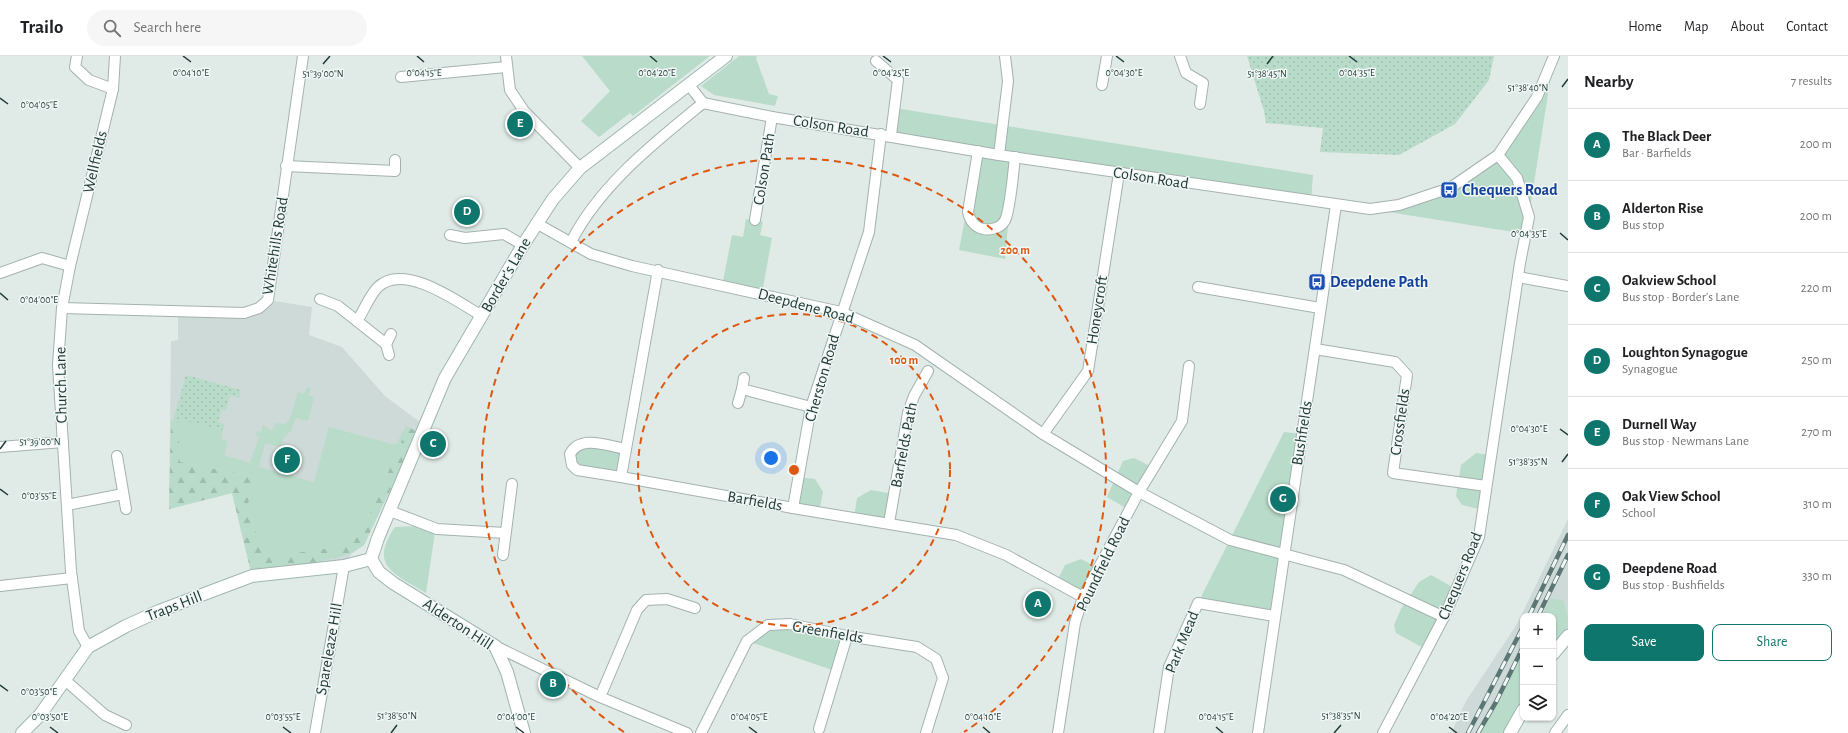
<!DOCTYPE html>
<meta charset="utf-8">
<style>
body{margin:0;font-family:"Alegreya Sans",sans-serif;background:#f6f6f6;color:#202124}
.controls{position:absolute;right:12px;bottom:12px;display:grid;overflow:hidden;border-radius:8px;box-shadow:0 1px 3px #0004}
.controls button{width:36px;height:36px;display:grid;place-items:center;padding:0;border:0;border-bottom:1px solid #e0e0e0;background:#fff;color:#202124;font:20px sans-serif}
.you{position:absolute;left:771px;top:402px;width:14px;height:14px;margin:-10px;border:3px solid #fff;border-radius:50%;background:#1a73e8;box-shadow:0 0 0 6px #1a73e833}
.badge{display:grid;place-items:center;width:26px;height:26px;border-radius:50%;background:#0f766e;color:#fff;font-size:13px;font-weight:700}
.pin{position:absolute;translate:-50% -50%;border:2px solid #fff;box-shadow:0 1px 4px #0006}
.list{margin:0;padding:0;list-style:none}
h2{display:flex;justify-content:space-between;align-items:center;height:52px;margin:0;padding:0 16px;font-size:17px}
h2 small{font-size:13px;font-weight:400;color:#757577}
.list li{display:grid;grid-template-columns:26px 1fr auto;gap:12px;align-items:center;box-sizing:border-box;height:72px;padding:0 16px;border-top:1px solid #e0e0e0}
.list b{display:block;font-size:15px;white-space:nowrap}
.list p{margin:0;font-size:13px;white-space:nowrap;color:#757577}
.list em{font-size:13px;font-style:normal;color:#757577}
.actions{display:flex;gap:8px;padding:12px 16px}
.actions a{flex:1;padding:9px 0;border:1px solid #0f766e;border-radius:8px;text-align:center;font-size:14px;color:#0f766e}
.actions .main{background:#0f766e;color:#fff}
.icon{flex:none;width:22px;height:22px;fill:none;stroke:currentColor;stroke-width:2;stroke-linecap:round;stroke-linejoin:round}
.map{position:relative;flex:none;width:1568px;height:677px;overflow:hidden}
header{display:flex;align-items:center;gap:24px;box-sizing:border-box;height:56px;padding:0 20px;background:#fff;border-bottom:1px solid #e0e0e0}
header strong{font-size:19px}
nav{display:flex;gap:22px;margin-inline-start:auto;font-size:14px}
.search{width:280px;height:36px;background:#f6f6f6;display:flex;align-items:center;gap:10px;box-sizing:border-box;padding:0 14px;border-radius:22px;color:#757577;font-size:15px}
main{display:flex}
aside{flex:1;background:#fff}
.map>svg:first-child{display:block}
.built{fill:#cedad7}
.grass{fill:#b9dbc9}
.forest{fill:url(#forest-firs)}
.park{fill:url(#park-dots)}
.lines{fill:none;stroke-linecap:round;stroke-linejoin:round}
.street-casing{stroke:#a3b2b0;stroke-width:12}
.secondary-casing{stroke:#9fb6b2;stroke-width:14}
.street{stroke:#fff;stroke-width:10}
.secondary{stroke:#fff;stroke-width:12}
.rail-casing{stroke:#5b7674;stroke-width:4.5}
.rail{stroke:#f0f7f5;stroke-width:3;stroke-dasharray:9;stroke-linecap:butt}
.ticks{fill:none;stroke:#213a38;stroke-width:1.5}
.ring{fill:none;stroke:#de570e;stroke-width:2;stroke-dasharray:7 5}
.labels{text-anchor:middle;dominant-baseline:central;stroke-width:3;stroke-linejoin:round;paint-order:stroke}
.street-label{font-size:16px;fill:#213a38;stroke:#f0f7f5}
.transit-label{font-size:16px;font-weight:bold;fill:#164399;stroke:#f0f7f5;text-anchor:start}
.ticks-label{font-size:10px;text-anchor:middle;fill:#213a38;stroke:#f0f7f5;stroke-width:3;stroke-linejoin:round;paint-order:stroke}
.centre{fill:#de570e;stroke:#f0f7f5;stroke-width:2}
.ring-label{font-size:12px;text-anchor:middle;font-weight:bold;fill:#de570e;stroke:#f0f7f5;stroke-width:3;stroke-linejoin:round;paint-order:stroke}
</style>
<header>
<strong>Trailo</strong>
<div class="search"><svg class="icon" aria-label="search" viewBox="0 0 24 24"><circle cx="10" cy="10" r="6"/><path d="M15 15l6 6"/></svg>Search here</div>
<nav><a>Home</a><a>Map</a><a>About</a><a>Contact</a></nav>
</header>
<main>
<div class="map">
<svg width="1568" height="677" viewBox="0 0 1568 677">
<defs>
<pattern id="forest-firs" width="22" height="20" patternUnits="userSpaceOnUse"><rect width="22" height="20" fill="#b9dbc9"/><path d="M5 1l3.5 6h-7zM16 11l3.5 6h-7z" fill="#9fbdad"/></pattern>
<pattern id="park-dots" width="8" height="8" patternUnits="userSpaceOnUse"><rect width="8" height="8" fill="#b9dbc9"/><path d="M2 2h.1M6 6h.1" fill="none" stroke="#9fbdad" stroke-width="1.8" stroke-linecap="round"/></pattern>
</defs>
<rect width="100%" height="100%" fill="#e0ebe8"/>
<g class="built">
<polygon points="268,244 312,251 309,279 342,291 385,340 421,367 364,489 352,497 344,510 252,520 232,437 169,453 171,285 178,284 178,255 244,257"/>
<polygon points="1568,463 1568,562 1564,545 1553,560 1523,560 1523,637 1498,677 1451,677 1466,645 1517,568"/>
</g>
<g class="grass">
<polygon points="582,0 710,0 633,60 630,57 599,81 581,65 610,35"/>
<polygon points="739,0 757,0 756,2 769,38 778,40 775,50 714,39 701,30"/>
<polygon points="1554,0 1526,178 1370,153 1450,132 1498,99 1522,65"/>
<polygon points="895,52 1313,119 1311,145 1015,101 1006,163 1008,170 1005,203 959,194 978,95 891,79"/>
<polygon points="746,163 763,166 760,179 772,182 762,237 722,230 732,179 743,181"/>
<path d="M 307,331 L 311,332 L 308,339 L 314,341 L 308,365 L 296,362 L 291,375 L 283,383 L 281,391 L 265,387 L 259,411 L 314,426 L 329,371 L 396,389 L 406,370 L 408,371 L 363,473 C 351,496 292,497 268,498 C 257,481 246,461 249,440 L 257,433 L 261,422 L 180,406 L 178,362 L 223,374 L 221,383 L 228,385 L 224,399 L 250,407 L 259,381 L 256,380 L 257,375 L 261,376 L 263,369 L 271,375 L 273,373 L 276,367 L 285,368 L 289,365 L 298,336 L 304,338 Z"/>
<polygon points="1284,376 1302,378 1274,560 1198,547"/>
<polygon points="576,389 626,393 621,421 577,414 570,398"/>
<polygon points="1476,397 1491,399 1483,454 1462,449 1456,440 1461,409"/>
<polygon points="1134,402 1154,412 1129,454 1107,441 1123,405"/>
<polygon points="799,421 815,423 823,436 819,456 793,452"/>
<polygon points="871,434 894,438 889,467 854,462 857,442"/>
<path d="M 416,470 L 435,476 L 426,537 C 395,518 368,510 395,471 Z"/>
<polygon points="1081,503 1098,512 1083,541 1056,527 1065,509"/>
<polygon points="1431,519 1456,533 1427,594 1396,577 1394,569 1401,553 1419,526"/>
<polygon points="1551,542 1564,545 1568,562 1568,580 1553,598 1553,560 1541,560"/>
<polygon points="768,569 847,580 838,616 747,585"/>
<polygon points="1523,592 1523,654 1510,677 1477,677"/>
</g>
<path class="forest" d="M 174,362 L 178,362 L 180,406 L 261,422 L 257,433 L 249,440 C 246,461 257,481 268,498 C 292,497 351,496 363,473 L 408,371 L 418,376 L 364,489 L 352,497 L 339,501 L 252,520 L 232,437 L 169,453 L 171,365 Z"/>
<g class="park">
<polygon points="1247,0 1494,0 1489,24 1455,68 1399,99 1320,96 1323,72 1266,67 1264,55"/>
<polygon points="186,319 241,334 239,342 230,339 226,354 222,353 218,366 225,368 223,374 174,362"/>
</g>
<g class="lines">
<defs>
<g id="street">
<polyline points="77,0 75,11 89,24 113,33"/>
<polyline points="506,0 510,34 524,55 580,112"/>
<polyline points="1180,0 1186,17 1203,27 1200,48"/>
<polyline points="876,5 898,24 891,79"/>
<polyline points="401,21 506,11"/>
<polyline points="689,29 703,47 772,61 999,99 1370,153 1399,149 1450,132 1498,99 1537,41 1554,0"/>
<polyline points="1102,29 1107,0"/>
<path d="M 978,95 L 968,156 C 970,165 975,171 983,173 C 992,175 1003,171 1006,162 C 1011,146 1013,119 1015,101"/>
<polyline points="999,99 1008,25 1005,0"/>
<polyline points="286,110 395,115 395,104"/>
<polyline points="755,164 772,61"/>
<polyline points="536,167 591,198 632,210 841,256 915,289 1043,378 1139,436 1230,484 1344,514 1444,561"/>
<polyline points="450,179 465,182 504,178 523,189"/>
<path d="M 571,186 C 600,129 654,87 703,47"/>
<polyline points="658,214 621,421 793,452 956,479 1006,499 1083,541"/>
<polyline points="0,217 42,202 70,210"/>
<polyline points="1518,221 1568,230"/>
<polyline points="1198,231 1320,252"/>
<path d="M 320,243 L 338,250 L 357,265 C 364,255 369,240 378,231 C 404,206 458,246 482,260"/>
<polyline points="62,252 244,257 259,252 268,244 303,0"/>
<polyline points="357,265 386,288 391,278"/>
<polyline points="386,288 389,299"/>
<polyline points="1315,293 1395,306 1407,319 1393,417 1486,430"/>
<polyline points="744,322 742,333 811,351"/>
<polyline points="738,347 742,333"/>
<polyline points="1043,378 1088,315 1119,117"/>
<polyline points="0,391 63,386"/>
<polyline points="117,400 126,453"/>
<path d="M 621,421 L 577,414 L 572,409 L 570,398 C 580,378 608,390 626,393"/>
<polyline points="67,449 123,438"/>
<polyline points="793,452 811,351 869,176 881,78"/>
<polyline points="390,455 437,473 505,477"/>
<polyline points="889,467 908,357 914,340 928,315"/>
<polyline points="503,499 512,428"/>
<polyline points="0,530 72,522"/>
<polyline points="495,590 600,641 687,677"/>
<polyline points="88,591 79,575 71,515 58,309 62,252 70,210 113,33 115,0"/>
<polyline points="66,625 105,659 126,669"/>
<polyline points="600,641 637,554 646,544 667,543 695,552"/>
<polyline points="819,673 847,580"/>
<polyline points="315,677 344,510"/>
<polyline points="701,677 747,585 768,569 790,568 847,580 917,591 936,603 943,622 926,677"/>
<polyline points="1058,677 1075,567 1083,541 1139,436 1182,365 1189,310"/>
<polyline points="1159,677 1169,611 1198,547 1274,560"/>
<polyline points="1258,677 1336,149"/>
<polyline points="1383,677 1444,561 1479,481 1520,207 1529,161 1517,122 1498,99"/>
<polyline points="1555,677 1568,659"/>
</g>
<g id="secondary">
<polyline points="371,503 378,482 445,322 523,189 553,143 580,112 726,0"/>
<polyline points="371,503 379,516 393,527 495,590 507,616 524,677"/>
<polyline points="1553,598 1568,580"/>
<polyline points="22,677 40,659 88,591 126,570 159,555 252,520 344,510 371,503"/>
<polyline points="1510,677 1523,654"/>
</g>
</defs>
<use href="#street" class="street-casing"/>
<use href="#secondary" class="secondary-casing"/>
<use href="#street" class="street"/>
<use href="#secondary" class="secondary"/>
<defs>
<g id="rail">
<polyline points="1529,560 1568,479"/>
<polyline points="1538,560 1568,499"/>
<polyline points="1468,677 1523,571"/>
<polyline points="1478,677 1496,646 1523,591"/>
</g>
</defs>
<use href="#rail" class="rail-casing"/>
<use href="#rail" class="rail"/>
</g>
<path class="ticks" d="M 183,0 L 191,6M 417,0 L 424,6M 650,0 L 657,6M 883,0 L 891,6M 1116,0 L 1124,6M 1349,0 L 1357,6M 323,8 L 330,0M 1267,8 L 1273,0M 1562,31 L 1568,23M 0,42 L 8,48M 1560,177 L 1568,184M 0,237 L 8,244M 1560,373 L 1568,379M 0,393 L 6,385M 1562,406 L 1568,398M 0,433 L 8,439M 0,629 L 8,635M 50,671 L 58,677M 283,671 L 291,677M 516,671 L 524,677M 749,671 L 757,677M 983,671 L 990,677M 1216,671 L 1223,677M 1449,671 L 1457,677M 391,677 L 397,669M 1334,677 L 1341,669"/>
<g class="ring">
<circle cx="794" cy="414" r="156"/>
<path d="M624 676A312 312 0 1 1 964 676"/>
</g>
<defs>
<symbol id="bus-square" viewBox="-11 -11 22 22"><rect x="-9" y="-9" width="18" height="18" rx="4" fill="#1a4fb4" stroke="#f0f7f5"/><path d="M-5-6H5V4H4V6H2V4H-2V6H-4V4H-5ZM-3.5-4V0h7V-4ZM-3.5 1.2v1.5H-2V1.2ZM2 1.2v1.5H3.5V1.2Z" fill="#fff"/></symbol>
</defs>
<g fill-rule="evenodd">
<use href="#bus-square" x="1439" y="124" width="20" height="20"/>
<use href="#bus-square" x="1307" y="216" width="20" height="20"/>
</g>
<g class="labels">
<g class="street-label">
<text transform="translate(831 70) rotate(9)">Colson Road</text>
<text transform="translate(95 106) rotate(-77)">Wellfields</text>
<text transform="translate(764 113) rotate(-81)">Colson Path</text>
<text transform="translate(1151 122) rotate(9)">Colson Road</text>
<text transform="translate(275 190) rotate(-81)">Whitehills Road</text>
<text transform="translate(506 219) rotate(-60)">Border's Lane</text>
<text transform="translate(806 250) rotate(15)">Deepdene Road</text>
<text transform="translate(1097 254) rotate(-81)">Honeycroft</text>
<text transform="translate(822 322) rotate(-74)">Cherston Road</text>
<text transform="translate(61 329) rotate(-91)">Church Lane</text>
<text transform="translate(1400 366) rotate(-82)">Crossfields</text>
<text transform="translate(1302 377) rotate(-81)">Bushfields</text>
<text transform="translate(904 389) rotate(-79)">Barfields Path</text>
<text transform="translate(755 445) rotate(10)">Barfields</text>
<text transform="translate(1103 508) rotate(-64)">Poundfield Road</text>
<text transform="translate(1460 520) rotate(-68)">Chequers Road</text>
<text transform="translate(174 550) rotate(-21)">Traps Hill</text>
<text transform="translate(458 568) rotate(33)">Alderton Hill</text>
<text transform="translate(828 576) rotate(10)">Greenfields</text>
<text transform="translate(1182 586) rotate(-68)">Park Mead</text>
<text transform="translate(329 593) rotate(-80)">Spareleaze Hill</text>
</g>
<g class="transit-label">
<text x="1462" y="134">Chequers Road</text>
<text x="1330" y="226">Deepdene Path</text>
</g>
</g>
<g class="ticks-label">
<text x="191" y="20">0°04'10"E</text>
<text x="424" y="20">0°04'15"E</text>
<text x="657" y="20">0°04'20"E</text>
<text x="891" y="20">0°04'25"E</text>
<text x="1124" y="20">0°04'30"E</text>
<text x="1357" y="20">0°04'35"E</text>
<text x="323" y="21">51°39'00"N</text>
<text x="1267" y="21">51°38'45"N</text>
<text x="1528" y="35">51°38'40"N</text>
<text x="39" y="52">0°04'05"E</text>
<text x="1529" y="181">0°04'35"E</text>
<text x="39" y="247">0°04'00"E</text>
<text x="1529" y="376">0°04'30"E</text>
<text x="40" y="389">51°39'00"N</text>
<text x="1528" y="409">51°38'35"N</text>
<text x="39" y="443">0°03'55"E</text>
<text x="39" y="639">0°03'50"E</text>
<text x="397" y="663">51°38'50"N</text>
<text x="1341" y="663">51°38'35"N</text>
<text x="50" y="664">0°03'50"E</text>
<text x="283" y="664">0°03'55"E</text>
<text x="516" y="664">0°04'00"E</text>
<text x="749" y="664">0°04'05"E</text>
<text x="983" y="664">0°04'10"E</text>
<text x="1216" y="664">0°04'15"E</text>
<text x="1449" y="664">0°04'20"E</text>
</g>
<circle cx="794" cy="414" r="6" class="centre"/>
<g class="ring-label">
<text x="1015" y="198">200 m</text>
<text x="904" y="308">100 m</text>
</g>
</svg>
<div class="controls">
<button>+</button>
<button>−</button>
<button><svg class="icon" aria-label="layers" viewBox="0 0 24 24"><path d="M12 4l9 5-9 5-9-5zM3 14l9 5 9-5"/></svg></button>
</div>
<div class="you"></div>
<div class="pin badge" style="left:1038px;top:548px">A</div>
<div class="pin badge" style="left:553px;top:628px">B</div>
<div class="pin badge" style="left:433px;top:388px">C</div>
<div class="pin badge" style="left:467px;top:156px">D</div>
<div class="pin badge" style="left:520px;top:68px">E</div>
<div class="pin badge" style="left:287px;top:404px">F</div>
<div class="pin badge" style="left:1283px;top:443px">G</div>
</div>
<aside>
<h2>Nearby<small>7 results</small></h2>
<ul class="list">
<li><span class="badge">A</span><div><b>The Black Deer</b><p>Bar · Barfields</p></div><em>200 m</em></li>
<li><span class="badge">B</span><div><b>Alderton Rise</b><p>Bus stop</p></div><em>200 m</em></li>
<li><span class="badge">C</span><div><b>Oakview School</b><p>Bus stop · Border's Lane</p></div><em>220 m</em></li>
<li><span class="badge">D</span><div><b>Loughton Synagogue</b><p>Synagogue</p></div><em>250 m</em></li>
<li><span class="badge">E</span><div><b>Durnell Way</b><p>Bus stop · Newmans Lane</p></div><em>270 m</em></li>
<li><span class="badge">F</span><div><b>Oak View School</b><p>School</p></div><em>310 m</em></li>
<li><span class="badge">G</span><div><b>Deepdene Road</b><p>Bus stop · Bushfields</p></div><em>330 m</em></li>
</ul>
<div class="actions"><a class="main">Save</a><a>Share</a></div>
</aside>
</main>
